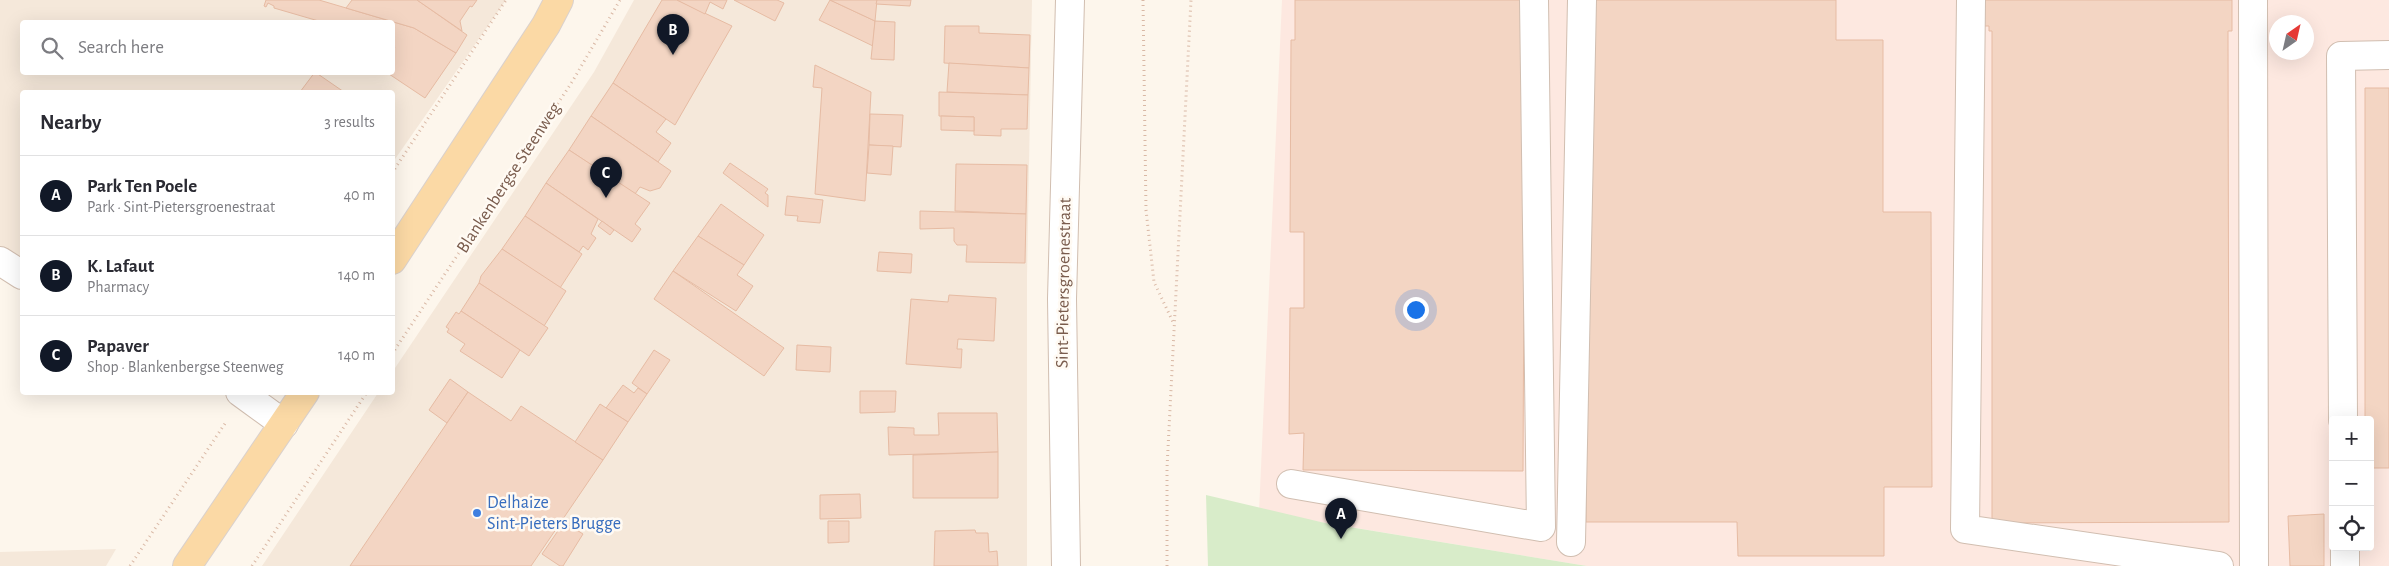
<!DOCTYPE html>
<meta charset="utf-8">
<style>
body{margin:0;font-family:"Alegreya Sans",sans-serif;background:#f2f2f3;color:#2b2b33}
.controls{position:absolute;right:15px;bottom:15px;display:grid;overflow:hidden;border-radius:5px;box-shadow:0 5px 20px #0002}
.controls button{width:45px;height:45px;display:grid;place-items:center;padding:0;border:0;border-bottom:1px solid #e1e1e2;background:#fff;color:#2b2b33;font:25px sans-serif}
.compass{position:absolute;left:2269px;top:15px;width:45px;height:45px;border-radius:50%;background:#fff;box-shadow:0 5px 20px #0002;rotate:34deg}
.you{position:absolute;left:1415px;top:309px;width:18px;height:18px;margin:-12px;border:4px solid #fff;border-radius:50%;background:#1a73e8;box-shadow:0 0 0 8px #1a73e833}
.badge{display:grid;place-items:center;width:32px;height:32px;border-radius:50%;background:#111827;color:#fff;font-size:16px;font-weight:700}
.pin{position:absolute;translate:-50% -41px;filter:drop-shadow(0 1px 2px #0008)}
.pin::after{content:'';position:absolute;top:26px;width:18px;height:15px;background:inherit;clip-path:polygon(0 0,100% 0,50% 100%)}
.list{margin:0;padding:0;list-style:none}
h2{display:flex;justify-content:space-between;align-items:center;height:65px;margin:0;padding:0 20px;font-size:21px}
h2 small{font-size:16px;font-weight:400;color:#7c7c81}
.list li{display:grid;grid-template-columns:32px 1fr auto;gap:15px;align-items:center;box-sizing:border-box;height:80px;padding:0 20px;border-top:1px solid #e1e1e2}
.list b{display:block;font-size:19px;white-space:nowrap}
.list p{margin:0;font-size:16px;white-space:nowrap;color:#7c7c81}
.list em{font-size:16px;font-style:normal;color:#7c7c81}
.icon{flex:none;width:28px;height:28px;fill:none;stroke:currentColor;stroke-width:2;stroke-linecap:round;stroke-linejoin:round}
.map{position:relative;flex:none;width:2389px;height:566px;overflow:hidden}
.search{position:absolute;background:#fff;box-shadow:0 5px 20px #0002;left:20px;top:20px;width:375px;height:55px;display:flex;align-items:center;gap:12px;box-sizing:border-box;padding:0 18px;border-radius:5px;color:#7c7c81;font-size:19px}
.panel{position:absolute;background:#fff;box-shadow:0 5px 20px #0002;left:20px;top:90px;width:375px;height:305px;border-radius:5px}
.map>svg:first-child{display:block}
.residential{fill:#f5e8da;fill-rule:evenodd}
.commercial{fill:#fde8e0;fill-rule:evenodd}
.green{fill:#d8ecc9}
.building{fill:#f3d5c3;stroke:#e6bba3}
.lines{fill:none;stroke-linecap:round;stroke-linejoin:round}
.minor-casing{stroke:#d1beb0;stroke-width:30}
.major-casing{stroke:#dad1cd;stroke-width:30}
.path{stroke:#d9b8a5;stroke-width:3;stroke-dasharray:1 4;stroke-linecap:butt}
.minor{stroke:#fff;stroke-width:28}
.major{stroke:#fbd9a5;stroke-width:28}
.shop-dot{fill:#3f7fe0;stroke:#fffaf3;stroke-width:2}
.labels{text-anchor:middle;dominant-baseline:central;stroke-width:5;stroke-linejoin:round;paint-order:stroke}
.street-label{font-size:18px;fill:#7a5c4d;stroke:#fffaf3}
.shop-label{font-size:18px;fill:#366cbe;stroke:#fffaf3;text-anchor:start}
</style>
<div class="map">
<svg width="2389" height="566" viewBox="0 0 2389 566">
<rect width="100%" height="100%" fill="#fdf6ec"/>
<g class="residential">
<path d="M 0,0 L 506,0 L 393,162 L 392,92 L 22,92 L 22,262 L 0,252 ZM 22,22 L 392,22 L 392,72 L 22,72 Z"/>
<polygon points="634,0 1032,0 1027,277 1027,566 262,566 378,393 392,392 393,371 594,72"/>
<polygon points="116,549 106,566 0,566 0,552"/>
</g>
<path class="commercial" d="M 1282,0 L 2389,0 L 2389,566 L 1587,566 L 1259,512 ZM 2276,22 L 2306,22 L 2306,52 L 2276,52 ZM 2333,420 L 2370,420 L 2370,547 L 2333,547 Z"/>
<polygon class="green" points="1206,495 1325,523 1587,566 1208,566"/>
<g class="building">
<polygon points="266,0 319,0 414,28 456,53 425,98 386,72 392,72 392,51 395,47 392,46 392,22 322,22 274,8 274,6 268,3 266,7 264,6"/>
<polygon points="352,0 417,0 467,35 456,53 414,28 346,8"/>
<polygon points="417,0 477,0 472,7 470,6 460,21 462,31"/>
<polygon points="662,0 677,0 732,26 675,125 613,83"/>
<polygon points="677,0 727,0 723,9 710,2 705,14"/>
<polygon points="734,0 777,0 784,3 775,21"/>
<polygon points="830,0 875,21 873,46 819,20"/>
<polygon points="830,0 877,0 875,21"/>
<polygon points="877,0 911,0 910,6 876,4"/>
<polygon points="1295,0 1531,0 1524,255 1523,471 1303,470 1304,433 1289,434 1290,308 1304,308 1304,232 1290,232 1291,40 1295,40"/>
<polygon points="1586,0 1836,0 1836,40 1883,40 1883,212 1931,212 1932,487 1884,487 1884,556 1738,556 1737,522 1586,522"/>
<polygon points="1980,0 2232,0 2232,31 2228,31 2229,522 1992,523 1992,31 1989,31 1989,26 1980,26"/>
<polygon points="875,21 895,22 894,60 871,59"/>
<polygon points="945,26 979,26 979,33 1030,35 1029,68 944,63"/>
<polygon points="949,63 1029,68 1028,95 947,92"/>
<polygon points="815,65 871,92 865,201 815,194 822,88 813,87"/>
<polygon points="315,72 344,92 300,92"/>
<polygon points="613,83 666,119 656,132 671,143 658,162 591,116"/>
<polygon points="2365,88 2389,88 2389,468 2370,468 2370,420 2365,420"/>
<polygon points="939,92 1028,95 1027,129 1001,129 1001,136 974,135 974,117 939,116"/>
<polygon points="870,114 903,115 901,147 869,145"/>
<polygon points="591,116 671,171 660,188 650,191 640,187 635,194 569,150"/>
<polygon points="941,116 974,117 974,131 941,130"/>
<polygon points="869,145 893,146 891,175 867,173"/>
<polygon points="569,150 650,203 635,224 641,229 632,242 546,183"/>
<polygon points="730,163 768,189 765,193 768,195 768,207 723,173"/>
<polygon points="956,164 1027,165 1026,214 955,211"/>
<polygon points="546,183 598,219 591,234 596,238 588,250 583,246 579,252 525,216"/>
<polygon points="787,196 823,200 820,223 797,221 798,216 785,215"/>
<polygon points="721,204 764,235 744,265 698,236"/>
<polygon points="920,211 1026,214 1025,263 966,262 967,245 957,245 954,241 954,228 920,229"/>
<polygon points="525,216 582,254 560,288 502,249"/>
<polygon points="602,221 614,230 610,235 598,226"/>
<polygon points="698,236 744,265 737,275 753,286 736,311 673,271"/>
<polygon points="502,249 566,291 544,326 479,283 481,276"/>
<polygon points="879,252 912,254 911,273 877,271"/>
<polygon points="673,271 784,348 764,376 654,299"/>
<polygon points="479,283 548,328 529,356 461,311"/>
<polygon points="949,295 996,298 994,341 958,339 957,349 962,349 961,368 906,364 911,299 948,302"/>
<polygon points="461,311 520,350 502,378 460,351 465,344 447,332 449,329 446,327 456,312 459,314"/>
<polygon points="797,345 831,347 830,372 796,370"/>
<polygon points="654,350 670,360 647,394 632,383"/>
<polygon points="450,379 468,392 447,423 429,410"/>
<polygon points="623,385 634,393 638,388 647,394 628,422 606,408"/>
<polygon points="860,391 896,391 895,412 860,413"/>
<polygon points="468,392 511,421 521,406 603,460 531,566 350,566"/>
<polygon points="600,404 628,422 603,460 575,442"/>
<polygon points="938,413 997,413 998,452 889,455 888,427 914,428 914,435 939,435"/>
<polygon points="998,452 998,498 913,498 913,455"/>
<polygon points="860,494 861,518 820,519 820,495"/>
<polygon points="2324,514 2324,566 2290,566 2288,516"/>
<polygon points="828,521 849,521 849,542 828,543"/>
<polygon points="564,522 583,534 563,566 560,566 542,554"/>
<polygon points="975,530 976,533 988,533 989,552 997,551 998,566 934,566 935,531"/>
</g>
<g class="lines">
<defs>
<g id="minor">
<polyline points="1971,0 1965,529 2219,566"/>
<polyline points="2253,0 2254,566"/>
<polyline points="0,261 22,275"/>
<polyline points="240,392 284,424"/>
<polyline points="2343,420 2341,56 2389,55"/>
<polyline points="1291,484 1541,527 1534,0"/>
<polyline points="1571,542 1582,0"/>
<polyline points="2345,547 2345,566"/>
<polyline points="1066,566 1062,299 1070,0"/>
</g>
<g id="major">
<polyline points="392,260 546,25 559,0"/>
<polyline points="187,566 305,392"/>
</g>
</defs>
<use href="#minor" class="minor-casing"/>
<use href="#major" class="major-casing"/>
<g class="path">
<polyline points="1143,0 1146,210 1154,282 1173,322"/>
<polyline points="392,173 506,0"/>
<polyline points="392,354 572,82 620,0"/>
<polyline points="130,566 226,422"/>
<polyline points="252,566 367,392"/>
<polyline points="1167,566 1167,468 1191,0"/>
</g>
<use href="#minor" class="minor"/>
<use href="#major" class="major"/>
</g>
<circle class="shop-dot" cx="477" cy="513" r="5"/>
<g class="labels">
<g class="street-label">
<text transform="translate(509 178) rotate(-57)">Blankenbergse Steenweg</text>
<text transform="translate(1064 283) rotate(-89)">Sint-Pietersgroenestraat</text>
</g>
<g class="shop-label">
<text x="487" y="503">Delhaize<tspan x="487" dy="21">Sint-Pieters Brugge</tspan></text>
</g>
</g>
</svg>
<div class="controls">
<button>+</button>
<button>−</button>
<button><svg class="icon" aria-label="locate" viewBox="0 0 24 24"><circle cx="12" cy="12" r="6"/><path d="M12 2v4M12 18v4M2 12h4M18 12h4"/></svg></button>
</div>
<svg class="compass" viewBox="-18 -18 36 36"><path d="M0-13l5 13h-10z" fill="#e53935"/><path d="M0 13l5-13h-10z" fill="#7c7c81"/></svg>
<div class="you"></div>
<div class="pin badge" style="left:1341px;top:539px">A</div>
<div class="pin badge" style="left:673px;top:55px">B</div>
<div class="pin badge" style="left:606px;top:198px">C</div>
<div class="search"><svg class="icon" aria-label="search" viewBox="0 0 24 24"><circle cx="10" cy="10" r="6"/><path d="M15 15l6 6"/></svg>Search here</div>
<section class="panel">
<h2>Nearby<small>3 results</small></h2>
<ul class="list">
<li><span class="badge">A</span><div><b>Park Ten Poele</b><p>Park · Sint-Pietersgroenestraat</p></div><em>40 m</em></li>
<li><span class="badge">B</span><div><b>K. Lafaut</b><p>Pharmacy</p></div><em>140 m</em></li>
<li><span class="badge">C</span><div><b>Papaver</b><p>Shop · Blankenbergse Steenweg</p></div><em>140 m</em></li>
</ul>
</section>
</div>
